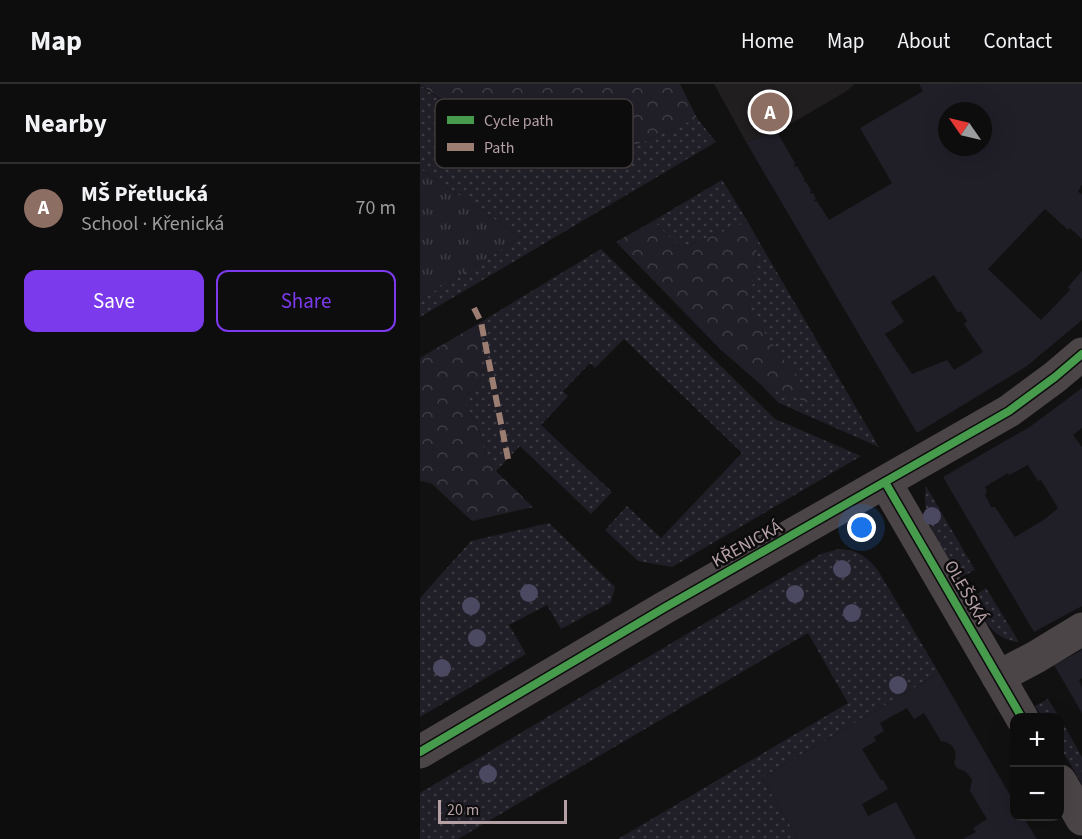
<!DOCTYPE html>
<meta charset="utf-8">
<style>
body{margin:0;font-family:"Source Sans 3",sans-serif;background:#171616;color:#f1f3f6}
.controls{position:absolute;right:18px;bottom:18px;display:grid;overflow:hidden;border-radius:12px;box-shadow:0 6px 24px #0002}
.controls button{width:54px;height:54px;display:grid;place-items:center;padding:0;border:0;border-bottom:2px solid #2e2d2e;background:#0e0d0d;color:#f1f3f6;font:30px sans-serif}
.compass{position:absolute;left:518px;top:18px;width:54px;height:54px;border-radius:50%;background:#0e0d0d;box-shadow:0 6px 24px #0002;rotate:304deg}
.scale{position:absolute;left:18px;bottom:15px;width:129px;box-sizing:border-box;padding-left:6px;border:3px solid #b5a0a6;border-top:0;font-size:16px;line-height:21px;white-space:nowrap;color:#b5a0a6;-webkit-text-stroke:4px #0d0c0c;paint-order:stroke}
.you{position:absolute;left:442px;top:444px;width:21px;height:21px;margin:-15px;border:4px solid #fff;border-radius:50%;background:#1a73e8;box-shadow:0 0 0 9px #1a73e833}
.badge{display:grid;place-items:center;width:39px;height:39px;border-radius:50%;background:#7c3aed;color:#fff;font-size:20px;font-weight:700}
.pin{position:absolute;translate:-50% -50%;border:3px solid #fff;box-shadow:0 2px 6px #0006}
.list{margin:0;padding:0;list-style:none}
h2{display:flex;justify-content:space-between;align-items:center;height:78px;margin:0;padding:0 24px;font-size:26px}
h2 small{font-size:20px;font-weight:400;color:#9b9c9d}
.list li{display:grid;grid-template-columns:39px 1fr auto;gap:18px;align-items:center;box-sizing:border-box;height:90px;padding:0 24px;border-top:2px solid #2e2d2e}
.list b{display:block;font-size:22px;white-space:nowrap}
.list p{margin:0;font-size:20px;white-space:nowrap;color:#9b9c9d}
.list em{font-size:20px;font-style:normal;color:#9b9c9d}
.actions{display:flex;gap:12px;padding:18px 24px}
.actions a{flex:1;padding:14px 0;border:2px solid #7c3aed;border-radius:12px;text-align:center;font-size:21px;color:#7c3aed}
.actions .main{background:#7c3aed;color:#fff}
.map{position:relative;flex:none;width:662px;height:755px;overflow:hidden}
header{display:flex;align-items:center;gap:36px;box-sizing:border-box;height:84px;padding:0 30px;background:#0e0d0d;border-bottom:2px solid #2e2d2e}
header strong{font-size:28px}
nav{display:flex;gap:33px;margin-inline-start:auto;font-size:21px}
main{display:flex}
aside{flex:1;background:#0e0d0d}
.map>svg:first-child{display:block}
.built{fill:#201e1e}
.grass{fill:url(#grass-dots)}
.forest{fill:url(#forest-crowns)}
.park{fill:url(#park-tufts)}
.garden{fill:#201e27;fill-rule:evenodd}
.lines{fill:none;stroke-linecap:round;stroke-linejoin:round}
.street{stroke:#4b4547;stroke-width:33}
.quiet{stroke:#9b7d72;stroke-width:6;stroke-dasharray:12 6;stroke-linecap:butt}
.cycleway-casing{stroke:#0d0c0c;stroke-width:11}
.cycleway{stroke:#469c4c;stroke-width:8}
.tree{fill:#4b4861}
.labels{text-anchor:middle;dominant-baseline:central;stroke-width:5;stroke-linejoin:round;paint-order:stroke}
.street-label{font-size:18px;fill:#b5a0a6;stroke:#0d0c0c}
.key{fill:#0d0c0c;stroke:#3f383a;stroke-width:1.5}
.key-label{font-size:16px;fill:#b5a0a6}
</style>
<header>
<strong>Map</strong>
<nav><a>Home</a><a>Map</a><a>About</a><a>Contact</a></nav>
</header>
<main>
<aside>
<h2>Nearby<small></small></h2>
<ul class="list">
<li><span class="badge" style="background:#8d6e63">A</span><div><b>MŠ Přetlucká</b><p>School · Křenická</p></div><em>70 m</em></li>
</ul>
<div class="actions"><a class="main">Save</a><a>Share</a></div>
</aside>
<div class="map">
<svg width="662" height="755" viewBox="0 0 662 755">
<defs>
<pattern id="grass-dots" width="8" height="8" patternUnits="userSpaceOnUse" patternTransform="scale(1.5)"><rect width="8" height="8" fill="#201e27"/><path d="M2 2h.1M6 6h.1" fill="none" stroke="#3e3b43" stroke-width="1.8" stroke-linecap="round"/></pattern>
<pattern id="forest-crowns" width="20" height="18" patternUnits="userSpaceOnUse" patternTransform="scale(1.5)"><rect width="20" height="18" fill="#201e27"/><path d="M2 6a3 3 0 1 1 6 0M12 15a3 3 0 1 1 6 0" fill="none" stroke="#3e3b43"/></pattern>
<pattern id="park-tufts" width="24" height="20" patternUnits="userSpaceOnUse" patternTransform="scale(1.5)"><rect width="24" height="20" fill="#201e27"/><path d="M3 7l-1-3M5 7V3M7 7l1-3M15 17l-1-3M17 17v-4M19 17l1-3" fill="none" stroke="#3e3b43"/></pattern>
</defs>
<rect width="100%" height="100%" fill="#121111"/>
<polygon class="built" points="294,0 435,0 425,8 357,48 326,58"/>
<g class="grass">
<polygon points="0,1 61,44 166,24 216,61 277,34 296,58 0,233 0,216 101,153 0,85"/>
<polygon points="302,96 328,138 261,164 233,137"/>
<polygon points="338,156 459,363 359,319 340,300 396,321 329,227"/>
<polygon points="181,165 355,335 441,372 252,483 218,477 185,446 207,422 241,454 322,369 204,255 175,284 170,279 143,307 148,312 121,341 192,408 171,430 100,362 76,387 66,374 59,345 43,316 61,296 61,238"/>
<path d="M 506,402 L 555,486 L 539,494 C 523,465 500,437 506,402 Z"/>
<polygon points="129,439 195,503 191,518 141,545 127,521 89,541 106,570 0,633 0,514 51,457"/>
<path d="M 419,465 C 437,466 445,471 457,485 L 519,589 L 342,694 L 378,755 L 198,755 L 428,619 L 388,549 L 38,755 L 0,755 L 0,709 L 401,470 Z"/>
<path d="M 566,504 L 599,558 C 573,556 563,534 551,514 Z"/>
<polygon points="628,615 639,633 622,633 615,622"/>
<polygon points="640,634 662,673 662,700 640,663"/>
</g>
<g class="forest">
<polygon points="260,0 277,34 216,61 166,24 61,44 0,0"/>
<polygon points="233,137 261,164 328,138 338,156 329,227 397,322 340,300 300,265 196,158"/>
<polygon points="61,238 61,296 43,316 59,345 66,374 76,387 113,423 52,437 12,400 3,397 0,398 0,274"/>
</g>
<polygon class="park" points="0,85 101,153 0,216"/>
<g class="garden">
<path d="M 499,0 L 662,0 L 662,100 L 658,108 L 662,110 L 662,155 L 650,144 L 648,146 L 625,125 L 568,185 L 621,236 L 650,206 L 648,203 L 662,187 L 662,236 L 607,282 L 497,349 L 326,58 L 357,48 L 375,79 L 374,83 L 377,82 L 385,96 L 383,98 L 386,98 L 391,106 L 390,110 L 393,109 L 396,115 L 394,116 L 395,118 L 397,117 L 409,136 L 472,99 L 440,44 L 503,7 ZM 527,27 L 563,27 L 563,63 L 527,63 ZM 514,191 L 538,229 L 541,227 L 547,237 L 544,240 L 563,268 L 534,286 L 527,276 L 492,290 L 465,250 L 484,238 L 471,218 Z"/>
<path d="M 662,304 L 662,344 L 653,351 L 662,363 L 662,522 L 614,548 L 523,393 L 611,342 ZM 608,381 L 618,397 L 621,396 L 638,424 L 625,435 L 595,453 L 575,423 L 571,423 L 565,411 L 567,407 L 565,403 L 588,389 L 589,391 Z"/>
<polygon points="662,566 662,594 659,596 662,603 662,629 634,581"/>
<path d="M 519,589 L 594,718 L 594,732 L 603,733 L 617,755 L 543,755 L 556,748 L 553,744 L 567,735 L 550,707 L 552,695 L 545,687 L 538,685 L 534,680 C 538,667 534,659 521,657 L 504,629 L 494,635 L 487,624 L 460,639 L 464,647 L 454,653 L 456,657 L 442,665 L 461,696 L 463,696 L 468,705 L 442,720 L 448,732 L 476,718 L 496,755 L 378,755 L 342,694 Z"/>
</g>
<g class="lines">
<g class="street">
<polyline points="465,398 602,634"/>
<polyline points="578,593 616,573 662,545"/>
<polyline points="0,668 244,524 589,327 635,293 662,270"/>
<polyline points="640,697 662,735"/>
</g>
<polyline class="quiet" points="54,224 61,238 88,375"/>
<defs>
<g id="cycleway">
<polyline points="465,398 602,634"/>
<polyline points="0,668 244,524 589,327 635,293 662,270"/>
</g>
</defs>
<use href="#cycleway" class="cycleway-casing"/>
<use href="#cycleway" class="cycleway"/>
</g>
<g class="tree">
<circle cx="512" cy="432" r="9"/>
<circle cx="422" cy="485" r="9"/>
<circle cx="109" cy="509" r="9"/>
<circle cx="375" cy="510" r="9"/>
<circle cx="51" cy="522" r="9"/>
<circle cx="432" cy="529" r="9"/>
<circle cx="57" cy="554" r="9"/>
<circle cx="22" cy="584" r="9"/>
<circle cx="478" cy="601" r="9"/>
<circle cx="68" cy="690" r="9"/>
</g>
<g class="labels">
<g class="street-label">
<text transform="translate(327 460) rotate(-29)">KŘENICKÁ</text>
<text transform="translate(546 508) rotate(60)">OLEŠSKÁ</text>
</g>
</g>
<rect x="15" y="15" width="198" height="69" rx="9" class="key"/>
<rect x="27" y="32" width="27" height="8" fill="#469c4c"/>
<rect x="27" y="59" width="27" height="8" fill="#9b7d72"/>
<g class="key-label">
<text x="64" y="42">Cycle path</text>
<text x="64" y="69">Path</text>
</g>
</svg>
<div class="controls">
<button>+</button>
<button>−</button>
</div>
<svg class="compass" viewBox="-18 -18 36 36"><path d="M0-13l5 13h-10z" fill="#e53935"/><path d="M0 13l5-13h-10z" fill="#9b9c9d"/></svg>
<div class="scale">20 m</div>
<div class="you"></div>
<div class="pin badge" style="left:350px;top:28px;background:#8d6e63">A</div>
</div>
</main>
